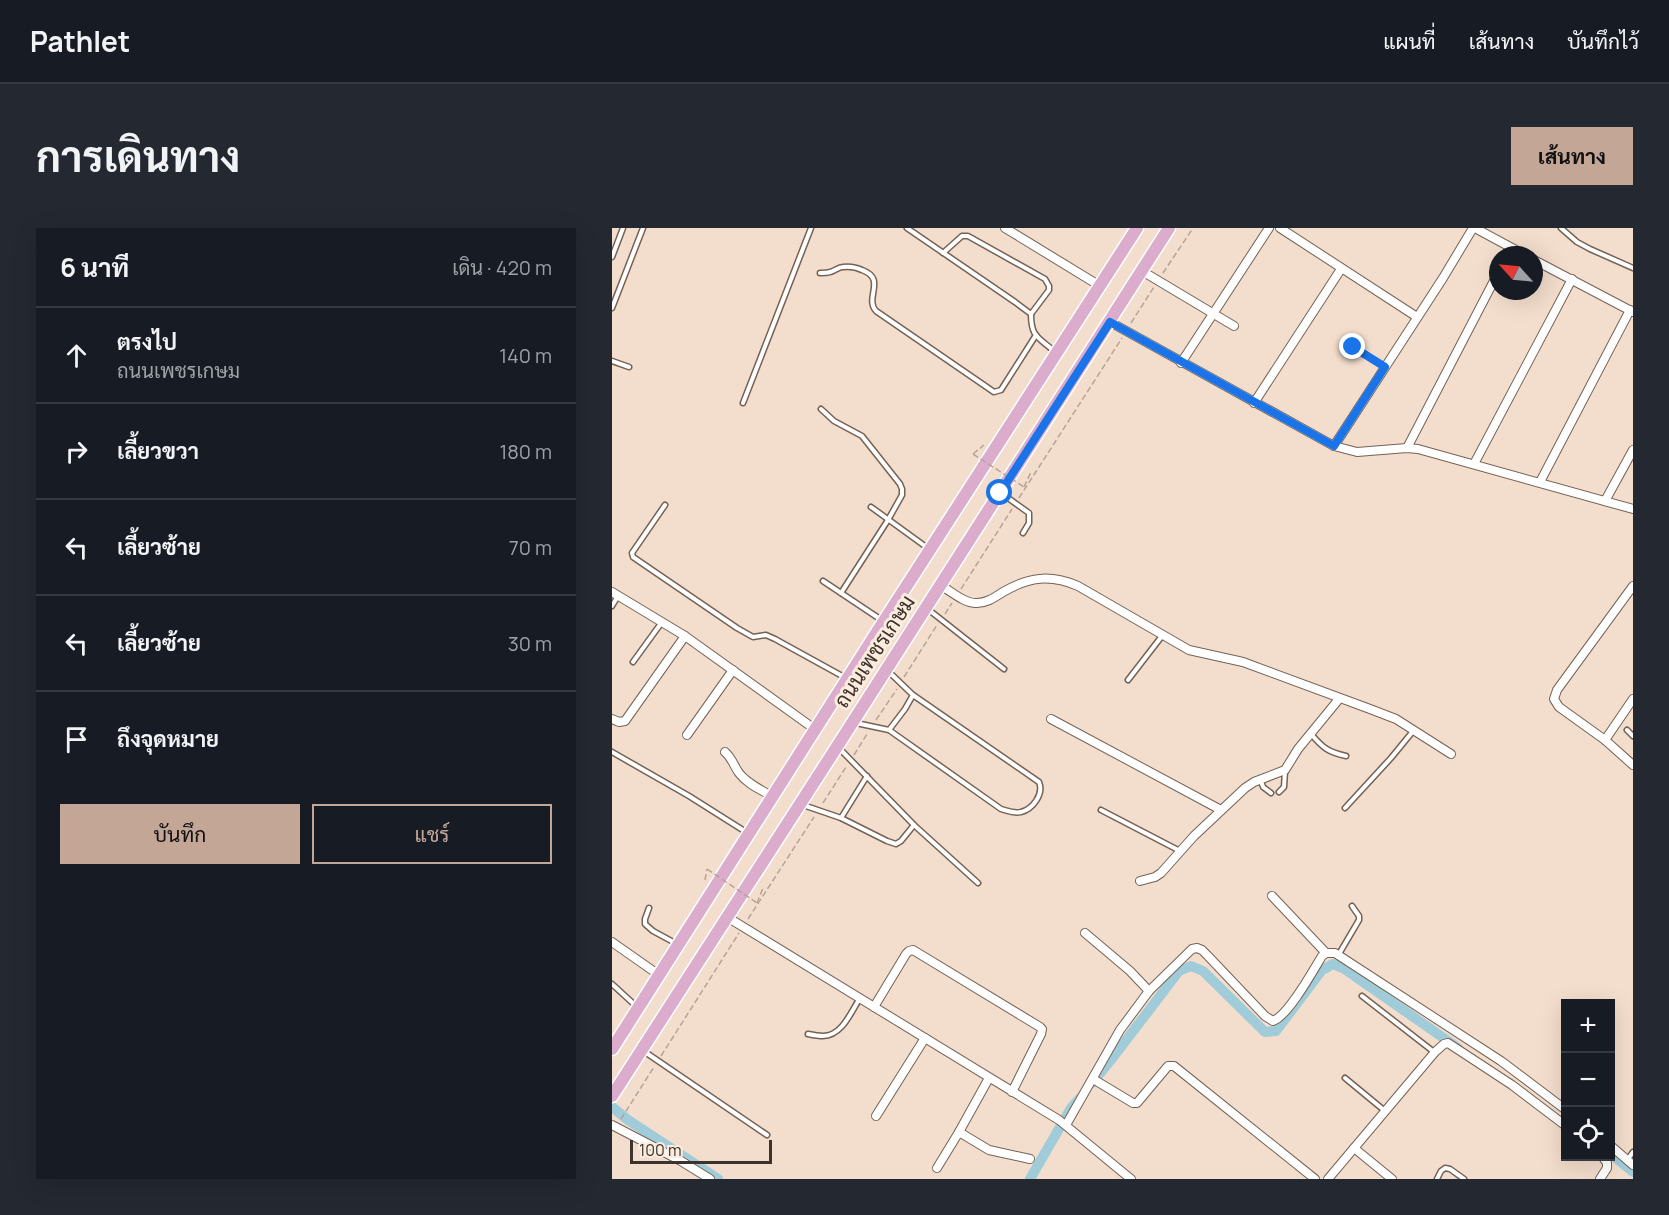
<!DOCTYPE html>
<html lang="th">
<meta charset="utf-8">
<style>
body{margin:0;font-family:Manrope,Sarabun,sans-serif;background:#242831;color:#f1f3f6}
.controls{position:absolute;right:18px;bottom:18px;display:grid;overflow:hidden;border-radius:0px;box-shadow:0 6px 24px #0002}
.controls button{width:54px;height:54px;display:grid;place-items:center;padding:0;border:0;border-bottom:2px solid #363941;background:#171b24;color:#f1f3f6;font:30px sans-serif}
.compass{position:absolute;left:877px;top:18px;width:54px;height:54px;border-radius:50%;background:#171b24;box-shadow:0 6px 24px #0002;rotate:297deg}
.scale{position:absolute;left:18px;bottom:15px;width:142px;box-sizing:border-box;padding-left:6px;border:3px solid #3c332d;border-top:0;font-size:16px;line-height:21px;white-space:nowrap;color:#3c332d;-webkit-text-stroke:4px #fdebde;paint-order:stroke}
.stop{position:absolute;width:18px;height:18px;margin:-14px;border:4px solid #1a73e8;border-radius:50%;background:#fff}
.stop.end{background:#1a73e8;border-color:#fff;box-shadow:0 2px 6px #0008}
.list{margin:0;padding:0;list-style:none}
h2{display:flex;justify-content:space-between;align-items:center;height:78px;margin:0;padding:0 24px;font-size:26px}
h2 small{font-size:20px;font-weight:400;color:#9ea1a6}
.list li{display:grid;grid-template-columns:39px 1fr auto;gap:18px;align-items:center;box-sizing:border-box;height:96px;padding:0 24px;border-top:2px solid #363941}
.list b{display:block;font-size:22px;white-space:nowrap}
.list p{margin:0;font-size:20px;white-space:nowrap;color:#9ea1a6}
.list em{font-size:20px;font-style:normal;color:#9ea1a6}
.actions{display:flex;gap:12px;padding:18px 24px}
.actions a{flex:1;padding:14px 0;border:2px solid #c4a697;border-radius:0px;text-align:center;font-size:21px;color:#c4a697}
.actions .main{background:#c4a697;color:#111}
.icon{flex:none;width:33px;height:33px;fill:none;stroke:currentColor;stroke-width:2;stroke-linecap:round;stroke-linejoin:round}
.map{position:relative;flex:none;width:1021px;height:951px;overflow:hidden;border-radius:0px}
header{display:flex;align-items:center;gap:36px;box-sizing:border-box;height:84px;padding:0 30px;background:#171b24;border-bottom:2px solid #363941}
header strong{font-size:28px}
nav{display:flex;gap:33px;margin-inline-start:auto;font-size:21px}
.intro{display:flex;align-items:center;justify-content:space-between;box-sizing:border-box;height:144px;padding:0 36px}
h1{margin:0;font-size:42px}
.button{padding:15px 27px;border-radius:0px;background:#c4a697;color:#111;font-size:21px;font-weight:700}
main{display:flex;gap:36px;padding:0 36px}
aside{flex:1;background:#171b24;border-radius:0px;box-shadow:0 6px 24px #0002}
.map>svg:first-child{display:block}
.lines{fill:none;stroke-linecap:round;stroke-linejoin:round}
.canal{stroke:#a0ccd9;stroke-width:10}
.lane-casing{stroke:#756254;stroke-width:7}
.street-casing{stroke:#756254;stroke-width:10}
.primary-casing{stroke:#fff;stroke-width:15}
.path{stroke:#b6a497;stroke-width:1.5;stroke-dasharray:6 3;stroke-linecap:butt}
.lane{stroke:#fff;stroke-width:4}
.street{stroke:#fff;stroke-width:8}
.primary{stroke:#dbaccc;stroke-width:12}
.path-bridge{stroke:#b6a497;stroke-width:1.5;stroke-dasharray:6 3;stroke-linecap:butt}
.route{stroke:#1a73e8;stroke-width:8}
.labels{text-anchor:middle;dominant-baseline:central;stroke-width:6;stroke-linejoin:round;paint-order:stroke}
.street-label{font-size:21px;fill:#3c332d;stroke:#fdebde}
</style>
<header>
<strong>Pathlet</strong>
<nav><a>แผนที่</a><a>เส้นทาง</a><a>บันทึกไว้</a></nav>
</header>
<div class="intro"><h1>การเดินทาง</h1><a class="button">เส้นทาง</a></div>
<main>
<aside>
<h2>6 นาที<small>เดิน · 420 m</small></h2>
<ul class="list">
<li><svg class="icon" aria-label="ahead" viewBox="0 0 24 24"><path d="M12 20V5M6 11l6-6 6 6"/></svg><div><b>ตรงไป</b><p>ถนนเพชรเกษม</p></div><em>140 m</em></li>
<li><svg class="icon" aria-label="right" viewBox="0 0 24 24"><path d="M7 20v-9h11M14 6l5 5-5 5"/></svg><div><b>เลี้ยวขวา</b></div><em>180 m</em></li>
<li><svg class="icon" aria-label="left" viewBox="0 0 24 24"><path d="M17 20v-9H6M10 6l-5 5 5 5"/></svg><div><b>เลี้ยวซ้าย</b></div><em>70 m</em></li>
<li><svg class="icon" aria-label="left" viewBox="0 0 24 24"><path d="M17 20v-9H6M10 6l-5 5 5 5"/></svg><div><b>เลี้ยวซ้าย</b></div><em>30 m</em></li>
<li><svg class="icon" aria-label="arrive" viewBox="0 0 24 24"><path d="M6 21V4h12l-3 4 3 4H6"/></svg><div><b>ถึงจุดหมาย</b></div></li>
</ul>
<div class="actions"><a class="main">บันทึก</a><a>แชร์</a></div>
</aside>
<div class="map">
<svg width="1021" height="951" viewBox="0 0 1021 951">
<rect width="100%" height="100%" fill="#f3ddcc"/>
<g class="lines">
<g class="canal">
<polyline points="480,855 502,828 567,743 579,738 591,743 653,804 664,803 710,742 721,736 731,740 846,820"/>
<polyline points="0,879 16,892 106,951"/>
<polyline points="999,926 1021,944"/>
<polyline points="418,951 459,880 468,870"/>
</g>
<defs>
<g id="lane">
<path d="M 295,0 L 403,74 L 419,86 C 419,109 426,109 442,123"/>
<polyline points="949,0 965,14 978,21 1021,40"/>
<polyline points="331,25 350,8 356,8 433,51 437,58 437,62 419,86"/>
<polyline points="0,29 11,0"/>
<path d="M 208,45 C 211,45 215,45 218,44 C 223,43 226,39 231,39 C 238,38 244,39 250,42 C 275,51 252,70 264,83 L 382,164 L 389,162 L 424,107"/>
<polyline points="0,80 31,0"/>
<polyline points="741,119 773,139"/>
<polyline points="0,133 17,139"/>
<polyline points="131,175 199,0"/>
<polyline points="209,181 222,193 250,208 288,256 290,261 290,267 276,292 229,365"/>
<polyline points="389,265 417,285 417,295 411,305"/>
<polyline points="53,277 20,325 21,329 125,400 141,409 154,407 163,411 232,449"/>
<polyline points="259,279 317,321"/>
<polyline points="211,353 271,393"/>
<polyline points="0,378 6,368"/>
<polyline points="317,382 392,441"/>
<polyline points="21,434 50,394"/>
<polyline points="516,452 550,408"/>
<polyline points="244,495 277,502 293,481 301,467 275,442"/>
<path d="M 277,502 L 389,581 C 396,583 402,586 409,584 C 421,581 432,566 427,554 L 301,467"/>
<polyline points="1015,502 1021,508"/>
<path d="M 699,506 C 711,520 716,524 734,528"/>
<polyline points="0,524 77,568 134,604"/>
<polyline points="649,553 651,559 659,565"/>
<polyline points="667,564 672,559 673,543"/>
<polyline points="191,577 229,590 275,613 284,616 289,613 302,597 226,519"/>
<polyline points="733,580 779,530 802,502"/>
<polyline points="489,582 568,623"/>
<polyline points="229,590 255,548"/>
<polyline points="302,597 366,655"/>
<polyline points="37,680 33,691 33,696 41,703 65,716"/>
<polyline points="727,726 747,692 747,688 740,678"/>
<polyline points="0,756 24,778"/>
<polyline points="750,768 822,824"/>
<path d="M 196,806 C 201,807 207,808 211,808 C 230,808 239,784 248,770"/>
<polyline points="33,824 155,907"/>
<polyline points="733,850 773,883"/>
<polyline points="1016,931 1021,924"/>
<polyline points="825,951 829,943 833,940 838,941 852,951"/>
</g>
<g id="street">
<polyline points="393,0 488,58"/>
<polyline points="668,0 805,89"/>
<polyline points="863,0 913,27"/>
<polyline points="922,32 1021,84"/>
<polyline points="530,43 622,98"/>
<polyline points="498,94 722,218 745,224 795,220 806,221 1021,281"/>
<polyline points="569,135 657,0"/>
<polyline points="642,175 729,41"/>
<polyline points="722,218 831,50 861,0"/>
<polyline points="795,220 886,45"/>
<polyline points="862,236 960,51"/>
<polyline points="928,254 1018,82"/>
<polyline points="993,273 1021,222"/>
<path d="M 328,357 C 339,363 353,376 365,375 C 375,375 383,369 391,364 C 417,349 438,346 466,358 L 577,422 L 631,434 L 758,481 L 784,491 L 839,526"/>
<polyline points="1021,358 945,462 942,471 947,479 993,512 1021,537"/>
<polyline points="0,364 73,408 204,502"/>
<polyline points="0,491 7,494 13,493 73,408"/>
<polyline points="439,491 609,582"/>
<polyline points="75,507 121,442"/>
<polyline points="993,512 1021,471"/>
<path d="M 113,524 C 120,530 122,538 127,545 C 135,556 150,562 161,569"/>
<polyline points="528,653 543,649 549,645 582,608 633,560 642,554 673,542 686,521 727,471"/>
<polyline points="660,668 714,725"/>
<polyline points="115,689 447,892 519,951"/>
<polyline points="473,705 518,743 537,763"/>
<polyline points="0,714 47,747"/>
<polyline points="262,779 294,726 297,723 301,722 428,799 430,801 429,806 400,864"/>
<polyline points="481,851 521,875 525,875 556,838 562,838 703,951"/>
<polyline points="264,888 313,810"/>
<polyline points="0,897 69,933 98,951"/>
<path d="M 454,897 L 508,802 L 537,763 L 580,721 L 585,720 L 590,722 L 596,728 L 653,788 L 661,793 C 676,788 701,743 710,728 L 714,725 L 723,725 L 889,833 L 954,882"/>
<polyline points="347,904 377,922 418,931"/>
<polyline points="999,918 1021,937"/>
<polyline points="742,920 780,951"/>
<polyline points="325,940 347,904 377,850"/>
<polyline points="716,951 823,824 832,816 836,815 900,857 954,898"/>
<polyline points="988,951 995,940 995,935 990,928"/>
</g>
<g id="primary">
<polyline points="0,821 272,393 525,0"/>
<path d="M 0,868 C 186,579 373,290 557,0"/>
</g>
</defs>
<use href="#lane" class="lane-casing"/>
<use href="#street" class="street-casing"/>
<use href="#primary" class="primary-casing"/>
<g class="path">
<polyline points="551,45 581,0"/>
<polyline points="519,95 542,59"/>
<polyline points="361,226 372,217"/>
<polyline points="412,259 419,244"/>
<polyline points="407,270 510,110"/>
<polyline points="349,361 400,281"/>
<polyline points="333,386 340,375"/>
<polyline points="292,449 325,397"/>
<polyline points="264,492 285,461"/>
<polyline points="242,527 255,506"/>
<polyline points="211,575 234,539"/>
<polyline points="93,652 95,641"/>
<polyline points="145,675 151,660"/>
<polyline points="136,691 202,589"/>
<polyline points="49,828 127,705"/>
<polyline points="9,891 42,839"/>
</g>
<use href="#lane" class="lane"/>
<use href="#street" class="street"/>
<use href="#primary" class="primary"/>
<g class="path-bridge">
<polyline points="361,226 412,259"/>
<polyline points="95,641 145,675"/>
</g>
</g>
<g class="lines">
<polyline class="route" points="388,265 498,94 722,218 773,139 741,119"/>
</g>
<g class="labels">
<g class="street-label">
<text transform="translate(262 423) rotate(-57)">ถนนเพชรเกษม</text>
</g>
</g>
</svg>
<div class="controls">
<button>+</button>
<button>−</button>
<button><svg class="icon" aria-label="locate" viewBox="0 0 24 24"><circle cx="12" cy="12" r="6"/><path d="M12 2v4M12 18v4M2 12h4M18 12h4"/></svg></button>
</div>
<svg class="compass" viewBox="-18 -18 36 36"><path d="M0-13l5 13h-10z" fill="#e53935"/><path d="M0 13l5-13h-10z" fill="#9ea1a6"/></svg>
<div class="scale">100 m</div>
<div class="stop" style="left:388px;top:265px"></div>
<div class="stop end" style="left:741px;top:119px"></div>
</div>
</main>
